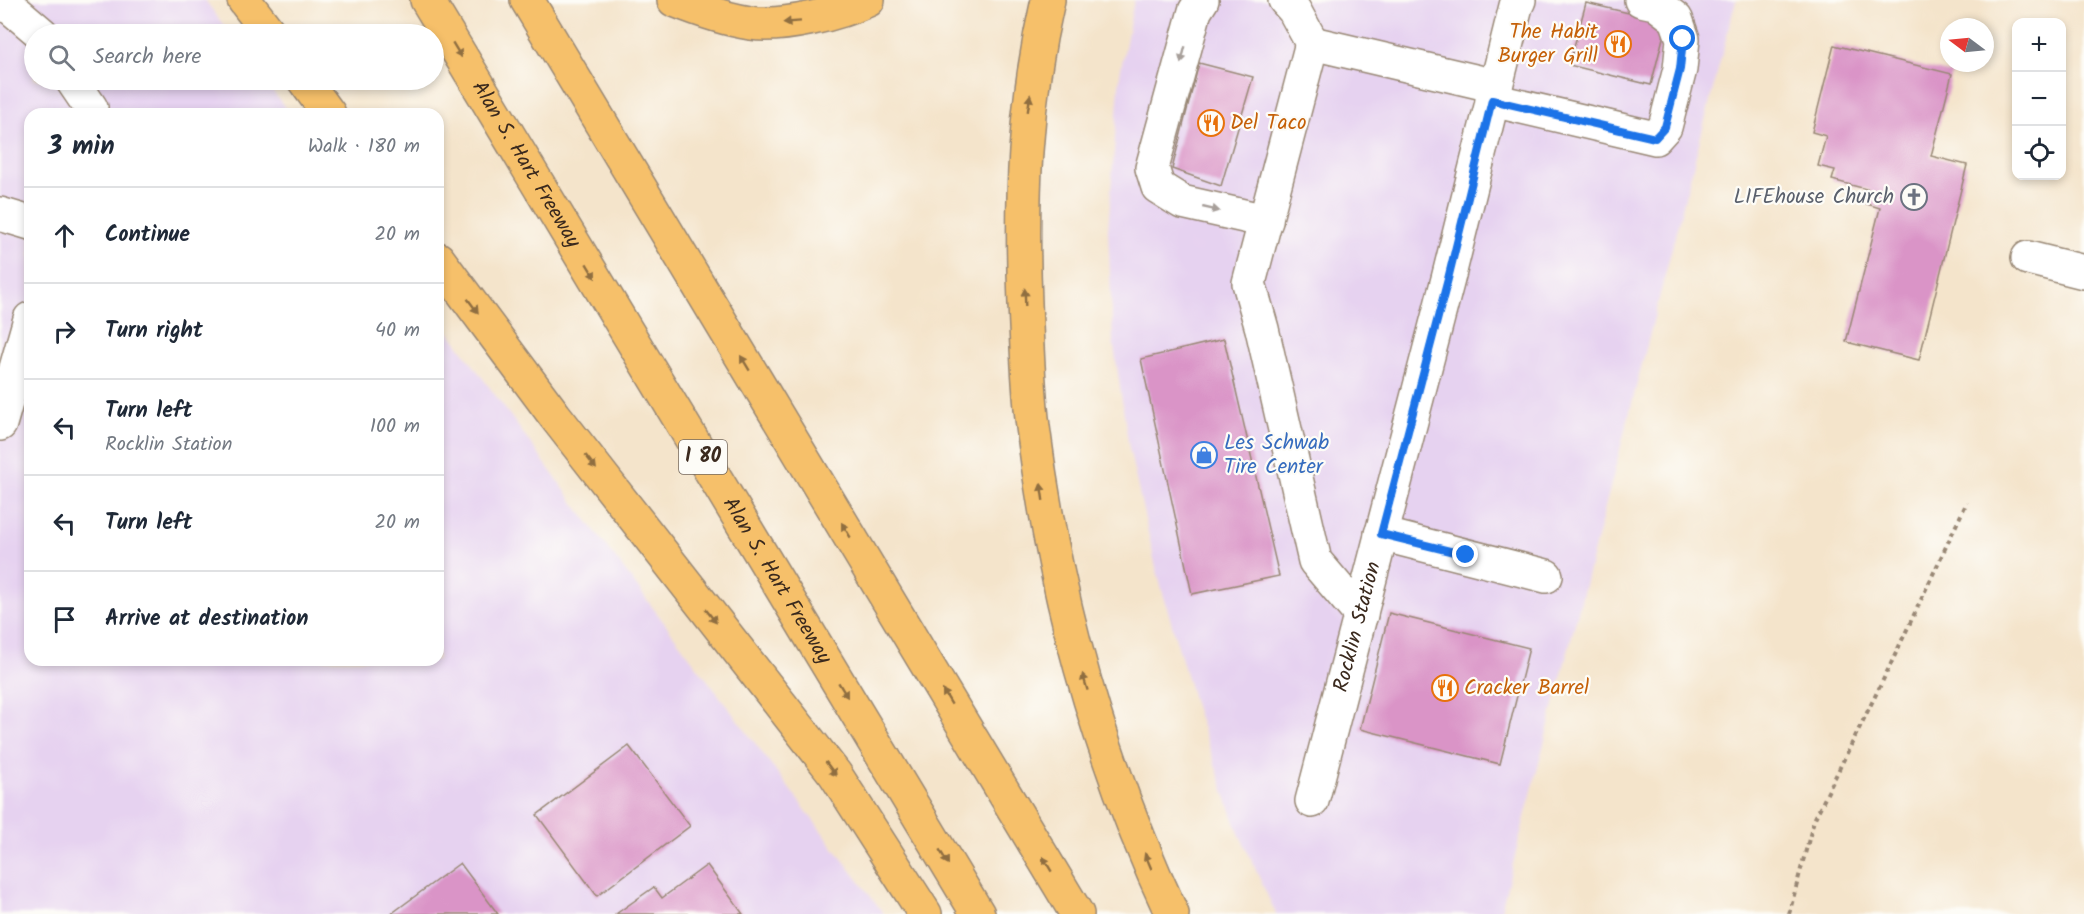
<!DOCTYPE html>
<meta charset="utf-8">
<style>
body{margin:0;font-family:Kalam,sans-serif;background:#f2f2f3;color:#1f2937}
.controls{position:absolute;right:18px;top:18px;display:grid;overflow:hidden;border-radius:12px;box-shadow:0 3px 9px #0003}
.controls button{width:54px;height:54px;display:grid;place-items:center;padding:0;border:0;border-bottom:2px solid #e0e1e3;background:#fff;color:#1f2937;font:30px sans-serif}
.compass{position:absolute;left:1940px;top:18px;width:54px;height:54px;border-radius:50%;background:#fff;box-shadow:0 3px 9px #0003;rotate:286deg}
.stop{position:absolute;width:18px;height:18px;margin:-14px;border:4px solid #1a73e8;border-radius:50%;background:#fff}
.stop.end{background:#1a73e8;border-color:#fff;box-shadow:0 2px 6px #0008}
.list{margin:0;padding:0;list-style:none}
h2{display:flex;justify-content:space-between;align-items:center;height:78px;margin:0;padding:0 24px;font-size:26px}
h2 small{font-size:20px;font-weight:400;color:#747a83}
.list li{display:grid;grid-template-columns:39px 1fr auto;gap:18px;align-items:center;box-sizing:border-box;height:96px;padding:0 24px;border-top:2px solid #e0e1e3}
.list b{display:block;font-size:22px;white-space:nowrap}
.list p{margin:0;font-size:20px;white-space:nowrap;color:#747a83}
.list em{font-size:20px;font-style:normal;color:#747a83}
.icon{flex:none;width:33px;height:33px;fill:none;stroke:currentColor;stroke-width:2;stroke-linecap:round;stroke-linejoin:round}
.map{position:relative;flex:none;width:2084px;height:914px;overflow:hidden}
.search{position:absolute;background:#fff;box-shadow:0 3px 9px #0003;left:24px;top:24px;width:420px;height:66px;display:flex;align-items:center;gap:15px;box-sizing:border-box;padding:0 21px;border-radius:33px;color:#747a83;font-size:22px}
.panel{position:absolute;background:#fff;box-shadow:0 3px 9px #0003;left:24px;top:108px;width:420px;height:558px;border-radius:18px}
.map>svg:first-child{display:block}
.built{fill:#e6d2f0}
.building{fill:#da94c7}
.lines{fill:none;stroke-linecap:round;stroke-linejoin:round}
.minor-casing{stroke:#988774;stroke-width:36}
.highway-casing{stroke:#988774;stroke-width:36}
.path{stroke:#988774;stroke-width:4;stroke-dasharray:4.5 4.5;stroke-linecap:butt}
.minor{stroke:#fff;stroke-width:33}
.highway{stroke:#f6c06b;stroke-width:33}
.oneway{fill:#8f6e41}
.oneway2{fill:#a79f9a}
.route{stroke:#1a73e8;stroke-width:8}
.labels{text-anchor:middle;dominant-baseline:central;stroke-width:4.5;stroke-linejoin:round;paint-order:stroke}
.shield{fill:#fdfcf7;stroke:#75695f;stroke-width:1.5}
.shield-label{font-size:20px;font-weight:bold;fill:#3b2a1e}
.food-label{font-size:21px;fill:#c56008;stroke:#fdfcf7;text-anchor:start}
.street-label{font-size:21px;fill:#3b2a1e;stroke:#fdfcf7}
.worship-label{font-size:21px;fill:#5b616d;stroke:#fdfcf7;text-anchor:end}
.shop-label{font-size:21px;fill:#366cbe;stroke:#fdfcf7;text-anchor:start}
</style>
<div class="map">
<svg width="2084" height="914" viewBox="0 0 2084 914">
<rect width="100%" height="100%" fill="#fdfcf7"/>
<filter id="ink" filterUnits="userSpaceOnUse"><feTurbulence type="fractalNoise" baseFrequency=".0167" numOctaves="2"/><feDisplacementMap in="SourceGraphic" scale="12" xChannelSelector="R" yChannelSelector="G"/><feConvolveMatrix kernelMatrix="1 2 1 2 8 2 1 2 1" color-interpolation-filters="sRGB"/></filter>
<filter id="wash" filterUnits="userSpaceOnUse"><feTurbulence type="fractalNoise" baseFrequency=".008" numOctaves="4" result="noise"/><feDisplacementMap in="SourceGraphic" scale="24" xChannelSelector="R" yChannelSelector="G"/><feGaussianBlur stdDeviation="1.35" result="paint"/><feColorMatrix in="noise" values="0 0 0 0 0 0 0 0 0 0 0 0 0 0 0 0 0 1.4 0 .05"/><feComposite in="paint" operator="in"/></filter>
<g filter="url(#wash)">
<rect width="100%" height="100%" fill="#f4e4cb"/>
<g class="built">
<polygon points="0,0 205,0 230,34 34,34 34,80 264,80 290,114 30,114 30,660 438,660 438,317 579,510 884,914 0,914"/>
<polygon points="1134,0 1736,0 1500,914 1276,914 1238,831 1195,706 1157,572 1129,448 1113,340 1108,230 1120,74"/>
</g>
<g id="blocks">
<g class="building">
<polygon points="1586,3 1667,22 1651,85 1569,65"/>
<polygon points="1834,45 1952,74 1931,156 1967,165 1919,360 1846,342 1880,208 1867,204 1870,190 1832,180 1835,170 1818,166 1826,136 1812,132"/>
<polygon points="1199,63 1253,77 1221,186 1172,169"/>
<polygon points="1224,339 1279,576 1192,594 1141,359"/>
<polygon points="1389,613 1529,648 1500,764 1360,729"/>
<polygon points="629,746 690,826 597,896 537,815"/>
<polygon points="460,863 498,914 391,914"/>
<polygon points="707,865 743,914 616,914 654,887 662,898"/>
</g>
</g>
</g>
<g filter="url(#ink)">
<use href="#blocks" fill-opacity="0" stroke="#988774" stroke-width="1.5"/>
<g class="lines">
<defs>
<g id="minor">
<polyline points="2,0 42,34"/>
<polyline points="1202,0 1195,11 1152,168 1158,187 1182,202 1266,221"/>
<polyline points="1285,0 1294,10 1312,43"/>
<polyline points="72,80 91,108 89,114"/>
<polyline points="1492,100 1655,138 1665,127 1680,69 1683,39 1676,19 1655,3 1641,0"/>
<polyline points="0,214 30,223"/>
<polyline points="2028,258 2084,272"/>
<polyline points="0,424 30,319"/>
<polyline points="1381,534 1546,576"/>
<polyline points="1361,615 1315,561 1262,329 1249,283 1312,43 1496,86"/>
<path id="s1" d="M 1312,801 L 1448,279 L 1516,6 L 1519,0"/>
</g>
<g id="highway">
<polyline points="244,0 270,34"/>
<path id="s2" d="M 427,0 L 978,914"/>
<polyline points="527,0 1077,914"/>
<path d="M 674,0 C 699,10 724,19 750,23 C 783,28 838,14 868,0"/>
<path d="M 1048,0 C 1024,103 1021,199 1025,304 C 1027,345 1028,386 1033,427 C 1054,595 1100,761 1172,914"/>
<polyline points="304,80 329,114"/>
<polyline points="438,259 555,416 835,774 925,914"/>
</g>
</defs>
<use href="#minor" class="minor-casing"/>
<use href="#highway" class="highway-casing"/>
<polyline class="path" points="1789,914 1814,820 1887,672 1967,502"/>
<use href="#minor" class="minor"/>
<use href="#highway" class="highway"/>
</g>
<defs><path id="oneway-solid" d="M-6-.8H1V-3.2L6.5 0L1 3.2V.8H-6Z" transform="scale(1.5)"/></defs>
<g class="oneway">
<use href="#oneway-solid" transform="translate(792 22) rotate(176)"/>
<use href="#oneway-solid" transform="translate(457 50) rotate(59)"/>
<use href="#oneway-solid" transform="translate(1029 103) rotate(-82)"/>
<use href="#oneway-solid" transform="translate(591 271) rotate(59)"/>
<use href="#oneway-solid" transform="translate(1025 297) rotate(-92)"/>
<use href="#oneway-solid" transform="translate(473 306) rotate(53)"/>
<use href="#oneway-solid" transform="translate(745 363) rotate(-121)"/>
<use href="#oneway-solid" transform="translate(591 462) rotate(52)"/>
<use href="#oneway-solid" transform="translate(1042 492) rotate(-98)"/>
<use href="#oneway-solid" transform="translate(846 530) rotate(-121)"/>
<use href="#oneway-solid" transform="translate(711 616) rotate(52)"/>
<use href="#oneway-solid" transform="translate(1085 682) rotate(-107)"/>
<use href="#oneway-solid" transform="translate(843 690) rotate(59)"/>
<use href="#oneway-solid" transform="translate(947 697) rotate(-121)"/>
<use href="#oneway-solid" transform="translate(831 769) rotate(53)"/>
<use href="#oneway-solid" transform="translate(944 857) rotate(59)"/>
<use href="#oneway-solid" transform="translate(1148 861) rotate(-113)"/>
<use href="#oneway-solid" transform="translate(1047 864) rotate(-121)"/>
</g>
<g class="oneway2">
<use href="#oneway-solid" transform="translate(1183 55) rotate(105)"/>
<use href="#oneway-solid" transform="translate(1211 209) rotate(13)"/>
</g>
</g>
<g class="lines" filter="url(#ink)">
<polyline class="route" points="1466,555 1381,534 1448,279 1492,100 1655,138 1665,127 1680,69 1683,39"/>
</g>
<defs>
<symbol id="restaurant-ring" viewBox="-11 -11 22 22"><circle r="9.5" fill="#fdfcf7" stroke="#e8710a" stroke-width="1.5"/><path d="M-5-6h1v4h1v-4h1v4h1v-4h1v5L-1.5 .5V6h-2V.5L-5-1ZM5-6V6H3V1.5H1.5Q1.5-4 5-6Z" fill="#e8710a"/></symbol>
<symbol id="church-ring" viewBox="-11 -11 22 22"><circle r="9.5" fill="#fdfcf7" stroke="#6b7280" stroke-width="1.5"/><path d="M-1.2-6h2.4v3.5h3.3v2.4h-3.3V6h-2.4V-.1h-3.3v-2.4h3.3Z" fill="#6b7280"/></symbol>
<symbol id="shop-ring" viewBox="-11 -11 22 22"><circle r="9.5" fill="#fdfcf7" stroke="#3f7fe0" stroke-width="1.5"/><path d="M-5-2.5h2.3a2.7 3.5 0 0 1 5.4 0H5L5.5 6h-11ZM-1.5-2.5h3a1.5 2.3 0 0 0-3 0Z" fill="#3f7fe0"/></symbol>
</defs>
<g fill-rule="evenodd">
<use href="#restaurant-ring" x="1603" y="29" width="30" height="30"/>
<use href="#restaurant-ring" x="1196" y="108" width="30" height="30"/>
<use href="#church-ring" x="1899" y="182" width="30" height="30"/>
<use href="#shop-ring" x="1189" y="440" width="30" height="30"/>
<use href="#restaurant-ring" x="1430" y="673" width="30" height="30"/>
</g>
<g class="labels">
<rect class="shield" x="679" y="440" width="48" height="34" rx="4.5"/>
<g class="shield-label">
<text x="703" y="457">I 80</text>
</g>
<g class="food-label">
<text x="1598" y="32" text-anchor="end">The Habit<tspan x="1598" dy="24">Burger Grill</tspan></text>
<text x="1230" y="123">Del Taco</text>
<text x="1464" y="688">Cracker Barrel</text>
</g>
<g class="street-label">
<text stroke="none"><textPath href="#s2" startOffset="192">Alan S. Hart Freeway</textPath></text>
<text stroke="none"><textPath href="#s2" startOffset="678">Alan S. Hart Freeway</textPath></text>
<text stroke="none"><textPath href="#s1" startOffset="180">Rocklin Station</textPath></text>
</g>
<g class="worship-label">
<text x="1894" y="197">LIFEhouse Church</text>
</g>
<g class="shop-label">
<text x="1224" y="443">Les Schwab<tspan x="1224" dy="24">Tire Center</tspan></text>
</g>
</g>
</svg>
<div class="controls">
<button>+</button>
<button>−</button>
<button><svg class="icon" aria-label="locate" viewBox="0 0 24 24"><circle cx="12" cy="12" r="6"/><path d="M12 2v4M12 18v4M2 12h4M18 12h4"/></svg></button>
</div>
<svg class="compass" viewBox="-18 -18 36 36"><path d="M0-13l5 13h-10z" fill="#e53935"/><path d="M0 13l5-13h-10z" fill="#747a83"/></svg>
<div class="stop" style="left:1683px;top:39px"></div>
<div class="stop end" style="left:1466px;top:555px"></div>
<div class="search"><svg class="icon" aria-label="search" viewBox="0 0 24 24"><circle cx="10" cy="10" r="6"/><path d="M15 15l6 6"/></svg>Search here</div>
<section class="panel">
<h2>3 min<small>Walk · 180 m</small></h2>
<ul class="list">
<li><svg class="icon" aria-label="ahead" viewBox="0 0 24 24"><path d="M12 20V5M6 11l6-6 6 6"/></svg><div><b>Continue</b></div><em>20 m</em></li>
<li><svg class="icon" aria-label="right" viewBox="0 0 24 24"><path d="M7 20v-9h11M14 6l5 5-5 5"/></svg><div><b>Turn right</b></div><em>40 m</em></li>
<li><svg class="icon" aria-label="left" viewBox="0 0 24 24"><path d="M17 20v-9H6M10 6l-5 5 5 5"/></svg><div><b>Turn left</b><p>Rocklin Station</p></div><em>100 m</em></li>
<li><svg class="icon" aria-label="left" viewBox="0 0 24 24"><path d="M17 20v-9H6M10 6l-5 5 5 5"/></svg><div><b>Turn left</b></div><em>20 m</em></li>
<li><svg class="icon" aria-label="arrive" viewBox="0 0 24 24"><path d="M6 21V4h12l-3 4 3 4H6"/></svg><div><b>Arrive at destination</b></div></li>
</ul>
</section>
</div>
